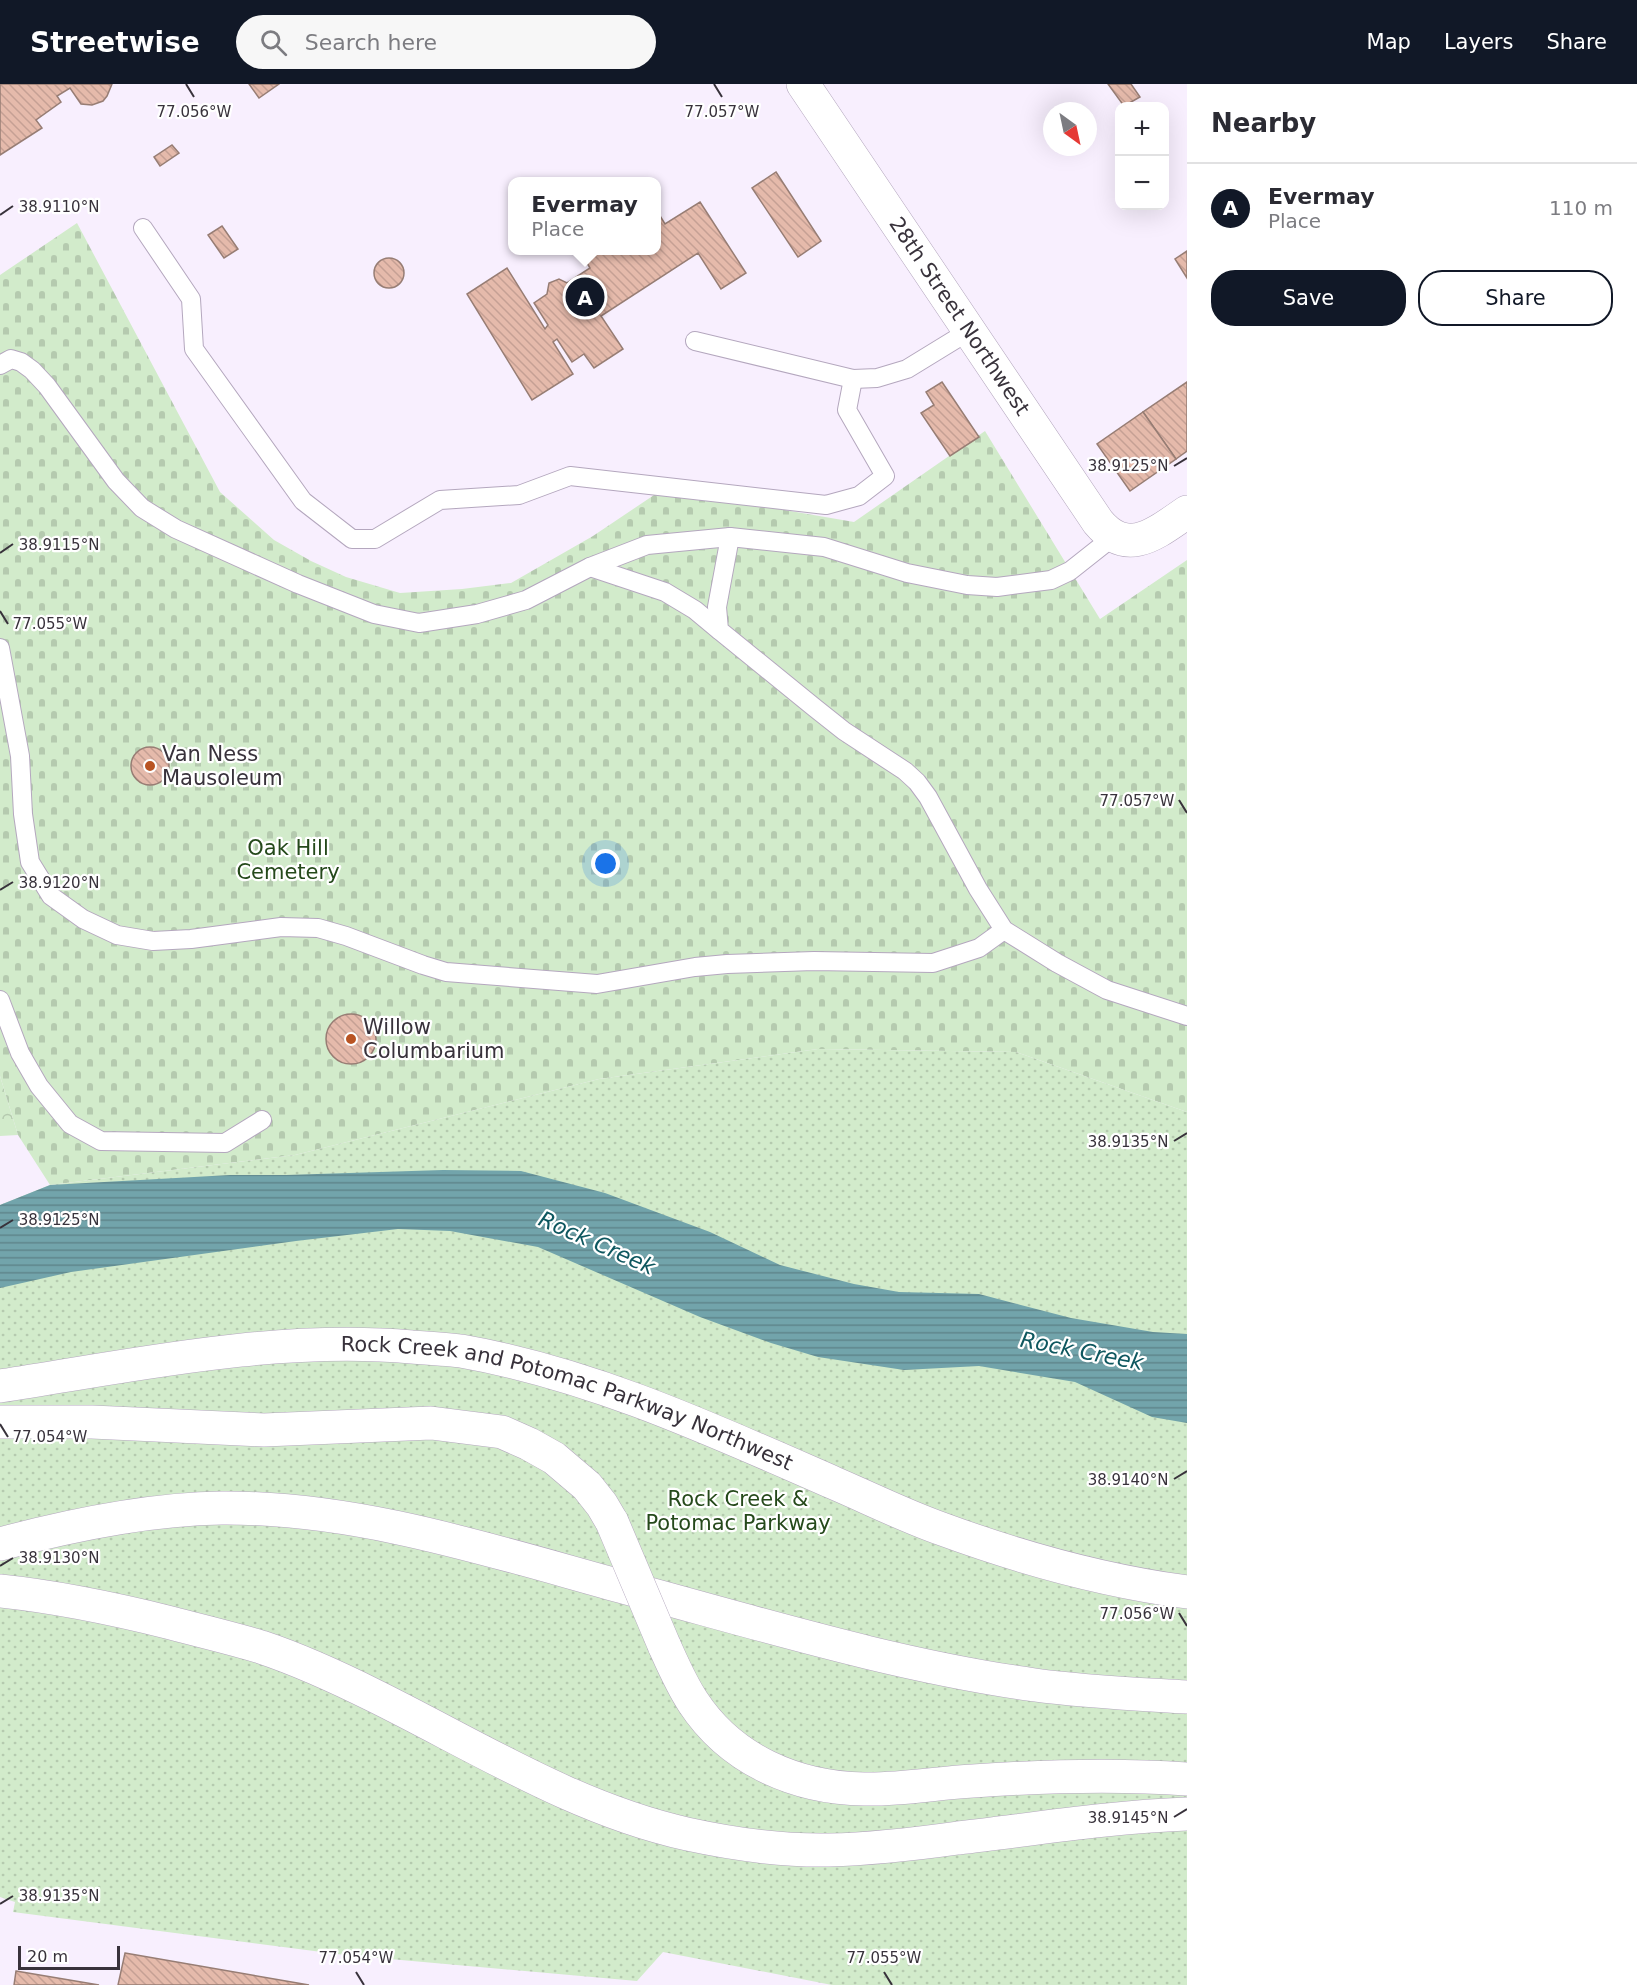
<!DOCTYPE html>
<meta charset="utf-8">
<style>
body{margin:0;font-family:"DejaVu Sans",sans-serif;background:#f7f7f7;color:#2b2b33}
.controls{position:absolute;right:18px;top:18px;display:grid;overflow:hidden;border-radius:12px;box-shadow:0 6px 24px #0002}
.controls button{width:54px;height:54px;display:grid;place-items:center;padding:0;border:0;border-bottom:2px solid #e1e1e2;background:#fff;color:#2b2b33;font:30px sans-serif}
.compass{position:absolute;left:1043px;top:18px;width:54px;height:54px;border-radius:50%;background:#fff;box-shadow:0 6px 24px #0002;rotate:147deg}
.scale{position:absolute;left:18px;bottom:15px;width:102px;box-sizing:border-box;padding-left:6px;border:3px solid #38323b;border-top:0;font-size:16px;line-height:21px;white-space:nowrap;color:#38323b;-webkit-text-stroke:4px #fff;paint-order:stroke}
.you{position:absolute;left:606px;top:780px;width:21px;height:21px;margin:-15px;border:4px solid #fff;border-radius:50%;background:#1a73e8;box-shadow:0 0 0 9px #1a73e833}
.badge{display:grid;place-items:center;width:39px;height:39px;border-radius:50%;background:#111827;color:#fff;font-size:20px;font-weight:700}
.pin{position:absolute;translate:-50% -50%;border:3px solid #fff;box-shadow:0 2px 6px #0006}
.popup{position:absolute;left:508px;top:93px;width:153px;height:78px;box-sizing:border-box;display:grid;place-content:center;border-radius:12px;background:#fff;filter:drop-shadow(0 2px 4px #0005);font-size:20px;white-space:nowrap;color:#7c7c81}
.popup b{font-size:22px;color:#2b2b33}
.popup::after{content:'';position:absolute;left:50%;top:100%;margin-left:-12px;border:12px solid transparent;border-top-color:#fff}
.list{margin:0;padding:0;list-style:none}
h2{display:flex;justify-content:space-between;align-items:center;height:78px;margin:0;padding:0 24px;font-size:26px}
h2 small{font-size:20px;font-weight:400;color:#7c7c81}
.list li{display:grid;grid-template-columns:39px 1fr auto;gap:18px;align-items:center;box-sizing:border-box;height:90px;padding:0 24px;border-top:2px solid #e1e1e2}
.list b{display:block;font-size:22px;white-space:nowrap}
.list p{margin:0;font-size:20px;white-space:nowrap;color:#7c7c81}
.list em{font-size:20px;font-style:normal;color:#7c7c81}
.actions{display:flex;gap:12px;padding:18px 24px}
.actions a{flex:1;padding:14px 0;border:2px solid #111827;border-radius:24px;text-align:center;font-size:21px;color:#111827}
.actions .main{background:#111827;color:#fff}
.icon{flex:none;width:33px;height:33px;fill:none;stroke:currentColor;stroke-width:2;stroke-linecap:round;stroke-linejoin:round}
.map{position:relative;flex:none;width:1187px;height:1901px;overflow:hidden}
header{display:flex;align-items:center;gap:36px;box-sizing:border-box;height:84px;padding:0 30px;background:#111827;color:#fff}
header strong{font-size:28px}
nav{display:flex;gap:33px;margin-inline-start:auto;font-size:21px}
.search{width:420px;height:54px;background:#f7f7f7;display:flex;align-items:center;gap:15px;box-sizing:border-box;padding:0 21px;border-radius:33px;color:#7c7c81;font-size:22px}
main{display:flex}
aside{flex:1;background:#fff}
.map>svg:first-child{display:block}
.forest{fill:url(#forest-crowns)}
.cemetery{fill:url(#cemetery-stones)}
.park{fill:url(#park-dots)}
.water{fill:url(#water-rules)}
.building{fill:url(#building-back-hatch);stroke:#977d74;stroke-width:1.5}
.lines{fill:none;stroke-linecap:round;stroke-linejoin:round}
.service-casing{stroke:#b4a7be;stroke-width:20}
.minor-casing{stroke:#b4a7be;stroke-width:34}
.primary-casing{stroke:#b4a7be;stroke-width:34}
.service{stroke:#fff;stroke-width:18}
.minor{stroke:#fff;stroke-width:33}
.primary{stroke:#fff;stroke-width:33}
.primary-bridge-casing{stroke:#b4a7be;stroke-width:34;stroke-linecap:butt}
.primary-bridge{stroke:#fff;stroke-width:33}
.ticks{fill:none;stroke:#38323b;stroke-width:2}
.poi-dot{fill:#b95423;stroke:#fff;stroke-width:2}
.labels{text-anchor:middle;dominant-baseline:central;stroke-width:4.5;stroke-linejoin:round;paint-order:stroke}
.street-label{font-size:21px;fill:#38323b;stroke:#fff}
.poi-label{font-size:21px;fill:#38323b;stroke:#fff;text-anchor:start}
.park-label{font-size:21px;fill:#25491b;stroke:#fff}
.water-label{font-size:22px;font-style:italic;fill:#0e575f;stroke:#fff}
.ticks-label{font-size:15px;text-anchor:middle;fill:#38323b;stroke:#fff;stroke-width:4.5;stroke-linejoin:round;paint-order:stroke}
</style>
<header>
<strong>Streetwise</strong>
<div class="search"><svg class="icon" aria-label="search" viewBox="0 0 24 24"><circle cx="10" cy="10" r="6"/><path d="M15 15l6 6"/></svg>Search here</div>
<nav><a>Map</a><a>Layers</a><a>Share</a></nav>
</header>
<main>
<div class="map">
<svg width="1187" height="1901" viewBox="0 0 1187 1901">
<defs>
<pattern id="forest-crowns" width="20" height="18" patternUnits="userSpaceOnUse" patternTransform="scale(1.5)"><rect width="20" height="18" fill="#d2ebcb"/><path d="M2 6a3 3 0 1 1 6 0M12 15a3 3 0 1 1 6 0" fill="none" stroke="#b5caaf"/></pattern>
<pattern id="cemetery-stones" width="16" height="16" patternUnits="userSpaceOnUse" patternTransform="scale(1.5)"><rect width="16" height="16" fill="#d2ebcb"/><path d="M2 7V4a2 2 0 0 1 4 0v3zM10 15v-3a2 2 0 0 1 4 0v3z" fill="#b5caaf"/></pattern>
<pattern id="park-dots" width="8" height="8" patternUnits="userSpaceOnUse" patternTransform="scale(1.5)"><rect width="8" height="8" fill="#d2ebcb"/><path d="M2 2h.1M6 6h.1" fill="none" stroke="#b5caaf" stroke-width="1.8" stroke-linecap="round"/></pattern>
<pattern id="water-rules" width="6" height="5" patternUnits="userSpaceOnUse" patternTransform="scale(1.5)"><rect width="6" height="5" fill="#72a4ab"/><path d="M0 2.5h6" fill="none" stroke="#5f868c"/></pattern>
<pattern id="building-back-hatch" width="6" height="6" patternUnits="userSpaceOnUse" patternTransform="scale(1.5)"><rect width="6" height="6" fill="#e5baab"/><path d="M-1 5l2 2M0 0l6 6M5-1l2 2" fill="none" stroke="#c5a094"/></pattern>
</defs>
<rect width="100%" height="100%" fill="#f8effe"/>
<polygon class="forest" points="0,992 18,1051 0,1052"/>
<polygon class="cemetery" points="77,139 220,408 274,456 311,477 346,493 400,509 462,505 511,499 593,452 663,405 854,438 985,347 1100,535 1187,476 1187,1028 1016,968 818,965 599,995 295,1071 50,1101 18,1051 0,992 0,191"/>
<polygon class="park" points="818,965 1016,968 1187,1028 1187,1901 832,1901 663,1868 637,1897 345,1871 13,1828 15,1818 0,1813 0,1121 50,1101 295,1071 599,995"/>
<polygon class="water" points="443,1086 521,1087 605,1109 710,1148 780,1181 854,1200 899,1208 979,1210 1071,1234 1153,1248 1187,1250 1187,1339 1152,1333 1075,1298 979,1282 904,1286 818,1273 771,1259 700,1233 538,1163 450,1147 398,1145 296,1157 71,1188 0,1204 0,1121 50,1101 230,1091 286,1091"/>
<g class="building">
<polygon points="0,0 112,0 107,12 103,17 92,21 81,20 70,4 57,12 61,18 36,36 42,44 0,71"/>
<polygon points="249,0 279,0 259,14"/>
<polygon points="1108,0 1131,0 1140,13 1124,22"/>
<polygon points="172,61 179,69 160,82 154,73"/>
<polygon points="776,88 821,157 798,173 752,104"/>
<polygon points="700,118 746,189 721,205 698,169 601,232 623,265 594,284 584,270 572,278 557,255 553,258 573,290 532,316 467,210 507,184 545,245 548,241 534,219 547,210 549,199 559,195 567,199 590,184 583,172 592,166 657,166 657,127 665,140"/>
<polygon points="222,142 238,165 224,174 208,151"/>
<polygon points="1187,167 1187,194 1175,175"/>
<circle cx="389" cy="189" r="15"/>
<polygon points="942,298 979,353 950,372 921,329 934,321 926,308"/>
<polygon points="1187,298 1187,367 1176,375 1143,328"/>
<polygon points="1143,328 1176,375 1130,407 1097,360"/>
<circle cx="150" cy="682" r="19"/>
<circle cx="351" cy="955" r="25"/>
<polygon points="125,1869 309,1901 118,1901"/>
<polygon points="16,1887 99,1901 14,1901"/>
</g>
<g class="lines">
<defs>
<g id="service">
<polyline points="143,144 191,215 194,265 303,417 352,455 375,455 440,416 519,411 570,392 826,421 859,412 885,392 847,326 853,295"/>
<polyline points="695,257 853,295 877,294 907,285 969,247"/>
<polyline points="0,281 11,275 21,278 32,286 47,302 116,397 142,424 176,445 298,500 374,530 419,539 477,530 526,516 590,483 647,461 730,453 824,463 907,489 967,501 997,503 1051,496 1070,487 1113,453"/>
<polyline points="730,453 717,523 719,546 815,624 844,647 905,687 917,698 928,713 978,805 1004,846 1057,879 1107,906 1187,932"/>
<polyline points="590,483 665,508 695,526 719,546"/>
<polyline points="0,564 20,672 23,730 30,778 51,812 83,835 117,851 153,857 191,855 281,843 318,844 346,852 423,881 446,888 597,900 695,883 727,880 814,877 933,879 979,864 1004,846"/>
<polyline points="0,916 20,969 39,1002 70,1040 101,1057 225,1059 262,1036"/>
</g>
<g id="minor">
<path id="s1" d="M 803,0 L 1098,438 C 1128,474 1156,449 1187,428"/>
</g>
<g id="primary">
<path id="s2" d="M 0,1302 C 136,1281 274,1251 412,1263 C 428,1264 445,1265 461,1267 C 592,1290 713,1346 834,1399 C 869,1414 905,1432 942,1445 C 1021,1474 1104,1497 1187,1508"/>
<polyline points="0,1338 92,1338 264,1346 431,1339 502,1348 529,1360 554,1374 587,1402 602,1421 612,1438"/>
<path d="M 0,1460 C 71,1441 148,1425 222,1424 C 360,1423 495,1468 627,1504 C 761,1540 897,1582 1035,1601 C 1085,1608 1137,1610 1187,1613"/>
<path d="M 0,1507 C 58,1513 115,1525 171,1539 C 201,1547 231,1554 261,1563 C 300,1576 339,1594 375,1612 C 476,1662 575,1725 687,1750 C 733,1760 781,1767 829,1766 C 872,1765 915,1760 958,1754 C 1035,1745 1110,1733 1187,1730"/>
<path d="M 664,1561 C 673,1581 681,1600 693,1618 C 731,1676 796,1704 864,1705 C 900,1706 937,1699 973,1697 C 1045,1692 1116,1690 1187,1695"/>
</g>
</defs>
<use href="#service" class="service-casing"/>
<use href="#minor" class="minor-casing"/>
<use href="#primary" class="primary-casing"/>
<use href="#service" class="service"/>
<use href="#minor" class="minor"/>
<use href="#primary" class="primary"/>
<defs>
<polyline id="primary-bridge" points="612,1438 664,1561"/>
</defs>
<use href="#primary-bridge" class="primary-bridge-casing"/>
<use href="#primary-bridge" class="primary-bridge"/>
</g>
<path class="ticks" d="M 186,0 L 194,13M 714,0 L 722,13M 0,131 L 13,122M 1174,382 L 1187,374M 0,469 L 13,460M 0,527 L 8,540M 1179,716 L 1187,729M 0,806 L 13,798M 1174,1057 L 1187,1049M 0,1144 L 13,1136M 0,1340 L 8,1353M 1174,1395 L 1187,1387M 0,1482 L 13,1474M 1179,1529 L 1187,1542M 1174,1733 L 1187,1725M 0,1820 L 13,1812M 356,1888 L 364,1901M 884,1888 L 892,1901"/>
<g class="poi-dot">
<circle cx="150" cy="682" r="6"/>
<circle cx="351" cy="955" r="6"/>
</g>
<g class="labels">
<g class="street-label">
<text stroke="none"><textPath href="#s1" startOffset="280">28th Street Northwest</textPath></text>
<text stroke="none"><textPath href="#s2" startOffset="579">Rock Creek and Potomac Parkway Northwest</textPath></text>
</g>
<g class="poi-label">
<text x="162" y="670">Van Ness<tspan x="162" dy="24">Mausoleum</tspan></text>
<text x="363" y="943">Willow<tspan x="363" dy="24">Columbarium</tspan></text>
</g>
<g class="park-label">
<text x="288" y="764">Oak Hill<tspan x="288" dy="24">Cemetery</tspan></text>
<text x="738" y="1415">Rock Creek &amp;<tspan x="738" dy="24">Potomac Parkway</tspan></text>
</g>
<g class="water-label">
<text transform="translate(597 1159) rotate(24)">Rock Creek</text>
<text transform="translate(1082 1267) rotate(11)">Rock Creek</text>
</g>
</g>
<g class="ticks-label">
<text x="194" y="33">77.056°W</text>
<text x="722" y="33">77.057°W</text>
<text x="59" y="128">38.9110°N</text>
<text x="1128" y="387">38.9125°N</text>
<text x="59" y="466">38.9115°N</text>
<text x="50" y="545">77.055°W</text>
<text x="1137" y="722">77.057°W</text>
<text x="59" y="804">38.9120°N</text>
<text x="1128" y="1063">38.9135°N</text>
<text x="59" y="1141">38.9125°N</text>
<text x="50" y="1358">77.054°W</text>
<text x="1128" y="1401">38.9140°N</text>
<text x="59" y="1479">38.9130°N</text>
<text x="1137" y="1535">77.056°W</text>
<text x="1128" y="1739">38.9145°N</text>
<text x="59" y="1817">38.9135°N</text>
<text x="356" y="1879">77.054°W</text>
<text x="884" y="1879">77.055°W</text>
</g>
</svg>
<div class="controls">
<button>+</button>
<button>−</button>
</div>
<svg class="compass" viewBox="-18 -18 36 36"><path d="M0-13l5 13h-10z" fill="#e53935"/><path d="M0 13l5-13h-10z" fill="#7c7c81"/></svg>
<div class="scale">20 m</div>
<div class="you"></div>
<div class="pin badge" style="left:585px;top:213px">A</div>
<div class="popup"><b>Evermay</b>Place</div>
</div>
<aside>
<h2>Nearby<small></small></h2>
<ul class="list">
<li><span class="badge">A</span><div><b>Evermay</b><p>Place</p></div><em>110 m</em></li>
</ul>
<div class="actions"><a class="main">Save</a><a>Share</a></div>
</aside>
</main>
